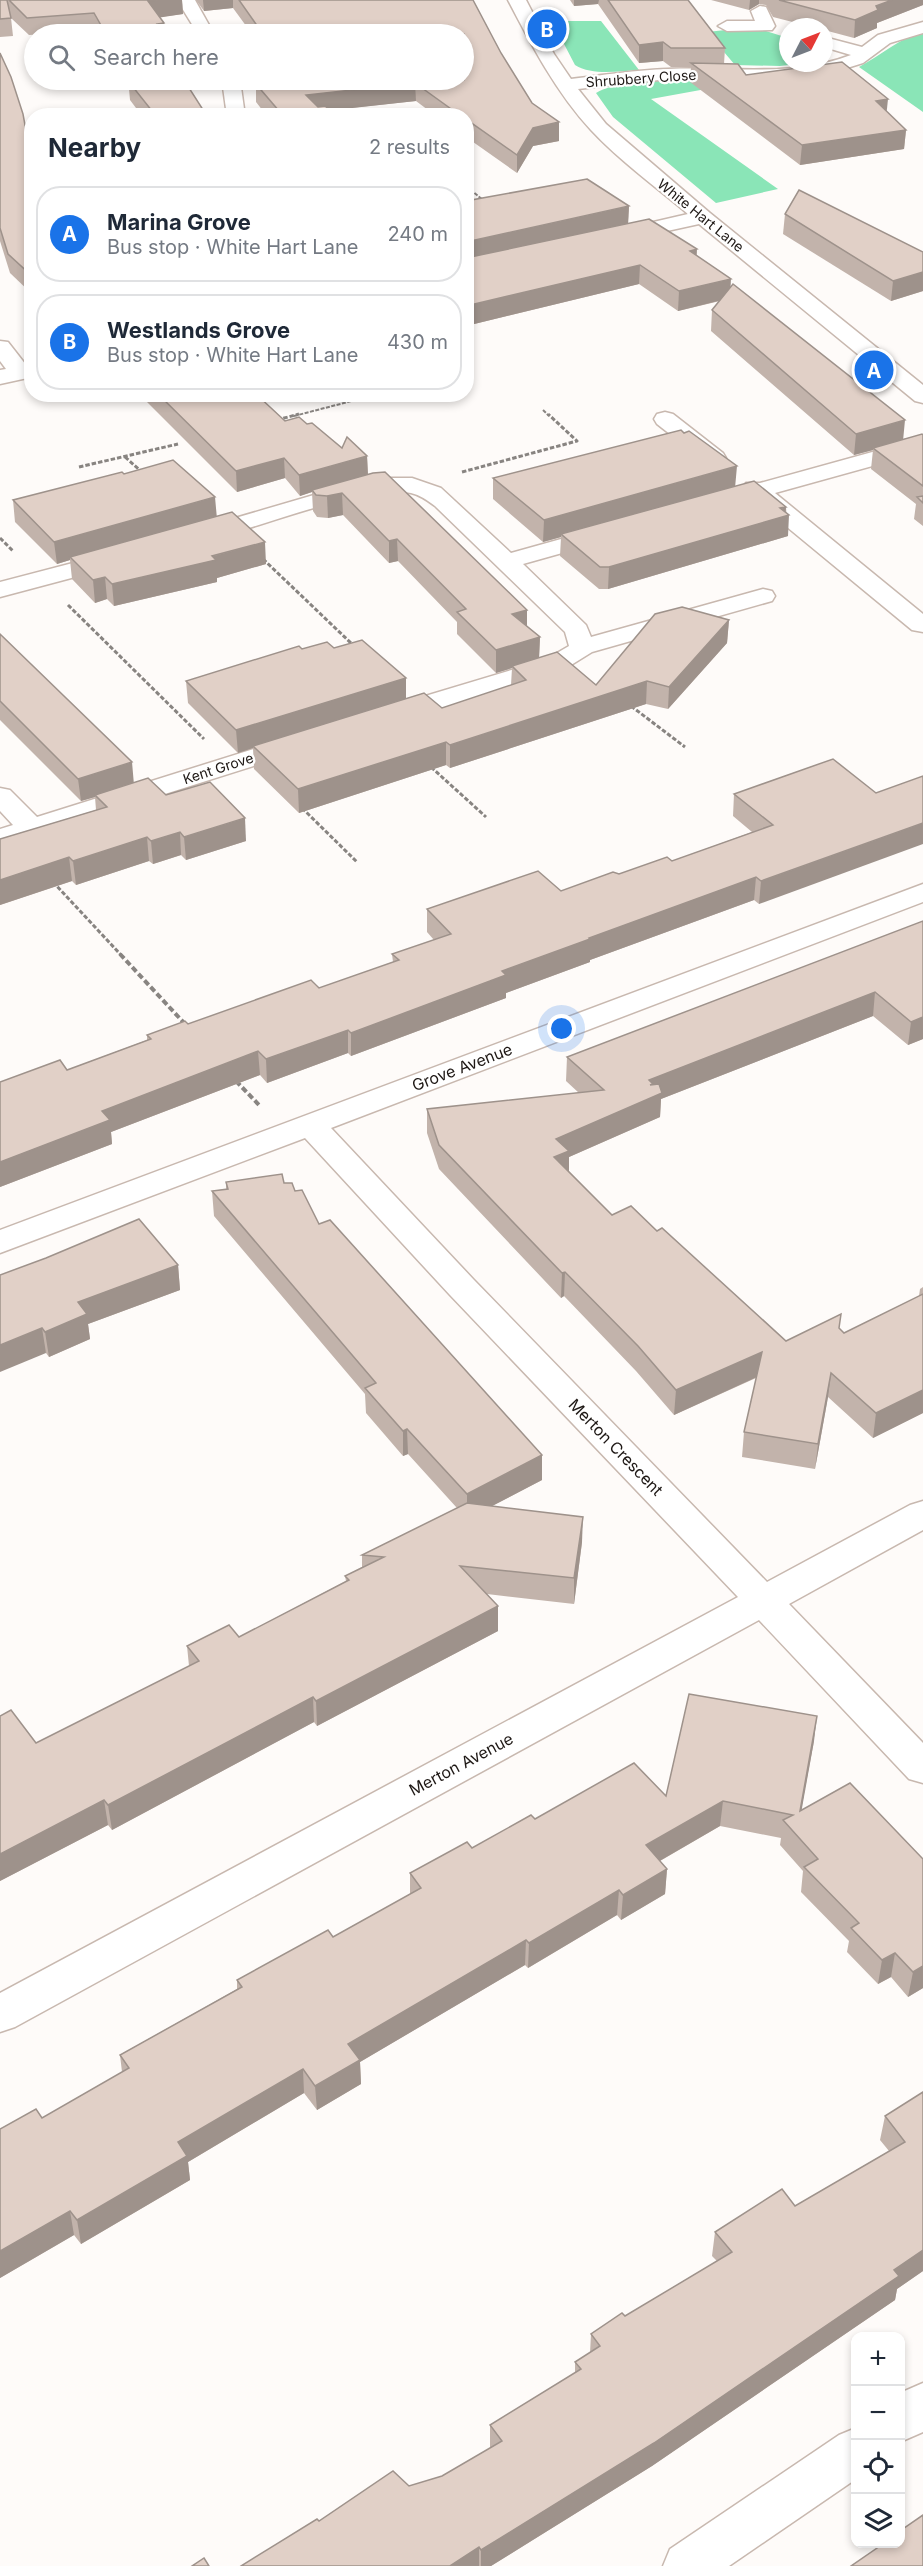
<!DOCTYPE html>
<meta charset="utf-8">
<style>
body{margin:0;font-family:Inter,sans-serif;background:#f6f6f7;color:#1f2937}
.controls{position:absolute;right:18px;bottom:18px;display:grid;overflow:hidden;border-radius:12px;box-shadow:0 3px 9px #0003}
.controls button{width:54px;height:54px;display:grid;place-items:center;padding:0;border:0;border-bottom:2px solid #e0e1e3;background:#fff;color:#1f2937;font:30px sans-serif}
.compass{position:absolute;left:779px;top:18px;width:54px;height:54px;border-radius:50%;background:#fff;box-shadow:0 3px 9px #0003;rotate:48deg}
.you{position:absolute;left:562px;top:1029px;width:21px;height:21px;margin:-15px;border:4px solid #fff;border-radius:50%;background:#1a73e8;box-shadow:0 0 0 9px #1a73e833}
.badge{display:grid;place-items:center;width:39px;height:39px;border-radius:50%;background:#1a73e8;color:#fff;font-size:20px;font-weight:700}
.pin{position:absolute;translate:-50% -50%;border:3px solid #fff;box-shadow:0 2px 6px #0006}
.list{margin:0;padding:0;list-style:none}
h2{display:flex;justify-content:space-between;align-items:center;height:78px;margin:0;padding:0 24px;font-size:26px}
h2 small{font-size:20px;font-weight:400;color:#747a83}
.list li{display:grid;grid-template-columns:39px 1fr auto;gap:18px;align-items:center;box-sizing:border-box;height:96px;margin:0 12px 12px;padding:0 12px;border:2px solid #e0e1e3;border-radius:24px}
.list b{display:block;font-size:22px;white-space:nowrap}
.list p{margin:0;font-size:20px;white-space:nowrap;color:#747a83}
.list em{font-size:20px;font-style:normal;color:#747a83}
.icon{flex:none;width:33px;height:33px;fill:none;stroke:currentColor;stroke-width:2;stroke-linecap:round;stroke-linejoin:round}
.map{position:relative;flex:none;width:923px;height:2566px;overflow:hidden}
.search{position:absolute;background:#fff;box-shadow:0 3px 9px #0003;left:24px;top:24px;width:450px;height:66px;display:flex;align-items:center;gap:15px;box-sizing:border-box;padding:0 21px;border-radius:33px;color:#747a83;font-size:22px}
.panel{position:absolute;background:#fff;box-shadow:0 3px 9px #0003;left:24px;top:108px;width:450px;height:294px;border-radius:24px}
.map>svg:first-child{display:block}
.green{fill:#8ae5b7}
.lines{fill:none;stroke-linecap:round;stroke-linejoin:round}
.minor-casing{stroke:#c8b8af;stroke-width:3}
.path-far2{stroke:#888481;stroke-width:2;stroke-dasharray:4 1.5;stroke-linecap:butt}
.path-far1{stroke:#888481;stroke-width:3;stroke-dasharray:4.5 2;stroke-linecap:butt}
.path{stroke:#888481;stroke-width:4;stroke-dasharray:6 3;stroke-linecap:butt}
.minor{fill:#fff;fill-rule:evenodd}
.wall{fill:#c2b3ab}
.shaded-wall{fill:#9e928b}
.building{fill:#e1d0c7;stroke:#9e928b;stroke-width:1.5}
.labels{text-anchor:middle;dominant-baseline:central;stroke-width:4.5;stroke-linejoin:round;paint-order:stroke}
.far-street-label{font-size:14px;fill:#1e1815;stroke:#fff}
.street-label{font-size:16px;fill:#1e1815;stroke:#fff}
</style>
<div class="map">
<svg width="923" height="2566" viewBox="0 0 923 2566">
<rect width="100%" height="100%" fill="#fefbf9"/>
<g class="green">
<path d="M 552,21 L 601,21 L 639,70 C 619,71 593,76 575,65 Z"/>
<polygon points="744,28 760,29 788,38 788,63 806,63 780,66 735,65 707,32"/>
<path d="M 923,31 L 923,112 L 859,67 C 881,55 899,39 923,31 Z"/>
<path d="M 730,81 L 739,83 L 651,99 L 778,189 L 716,203 L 613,117 L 596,93 C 623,77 697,81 730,81 Z"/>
</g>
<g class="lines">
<defs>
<g id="minor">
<polygon points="177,0 195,0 214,34 198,34"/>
<path d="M 508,0 L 526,0 L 554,54 L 571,79 C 603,75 636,70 668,69 C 729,66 792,78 851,55 L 824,47 L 824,37 L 862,47 L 878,35 L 923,22 L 923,33 L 890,43 L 863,63 L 831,73 L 768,81 L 668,79 L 578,89 L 606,124 L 710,213 L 923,385 L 923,403 L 915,401 L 699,224 L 617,242 L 610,240 L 607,236 L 610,232 L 688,214 C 656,187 620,161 591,130 C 556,92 532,46 508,0 Z"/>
<polygon points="760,6 766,7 775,26 772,30 727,31 718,26 727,21 755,21 751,11"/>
<polygon points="222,80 240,80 245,116 227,116"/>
<polygon points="0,341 8,342 26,365 32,364 32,377 0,384 0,370 6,369 0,361"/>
<polygon points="665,412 673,414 723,453 726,458 723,463 707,463 657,424 654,419 657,414"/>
<polygon points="923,438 923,452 775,493 923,614 923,632 912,630 753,499 720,508 712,506 708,501 712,496 743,488 746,483 760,483"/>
<path d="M 372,478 L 412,478 L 441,488 L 511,553 L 604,527 L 612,529 L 616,534 L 612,539 L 523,564 L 586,625 L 591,637 L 763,589 L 772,591 L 775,596 L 772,601 L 592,652 L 563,670 L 400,721 L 391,723 L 382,721 L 378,715 L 382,709 L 545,660 L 569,646 L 565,632 L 435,506 C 427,500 420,495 411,493 C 371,482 249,531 202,542 L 194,540 L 190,535 L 194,530 Z"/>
<polygon points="115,552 124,554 127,559 124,564 0,597 0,582"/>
<polygon points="295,736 304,738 308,744 304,750 0,846 0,829 13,825 0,811 0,788 10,790 37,817"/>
<polygon points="923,884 923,902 331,1128 474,1280 767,1582 910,1505 923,1501 923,1530 789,1604 923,1743 923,1783 909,1779 759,1620 15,2027 0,2032 0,1993 738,1597 450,1295 305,1138 0,1253 0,1230"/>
<polygon points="923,2383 923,2432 900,2442 900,2393"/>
<polygon points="856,2428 856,2479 729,2566 663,2566 670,2549 839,2435"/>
</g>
</defs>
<use href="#minor" class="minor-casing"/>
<g class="path-far2">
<polyline points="466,186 484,201"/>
<polyline points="543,410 549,416"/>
<polyline points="294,416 367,397"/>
</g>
<g class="path-far1">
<polyline points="277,420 299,414"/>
<polyline points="125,457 142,472"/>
<polyline points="79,467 178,444"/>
<polyline points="462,472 577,441 548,414"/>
<polyline points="0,538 13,551"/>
<polyline points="263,559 353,645"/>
<polyline points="68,605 204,739"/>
<polyline points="631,706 685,747"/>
<polyline points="431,767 486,817"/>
<polyline points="302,808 357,862"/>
<polyline points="53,882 121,955"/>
</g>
<g class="path">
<polyline points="120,954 185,1024"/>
<polyline points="236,1081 260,1106"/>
</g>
<use href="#minor" class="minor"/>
</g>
<g class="wall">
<polygon points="0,0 182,0 183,14 160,17 165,34 97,34 95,31 29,35 11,18 13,36 0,37"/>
<polygon points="196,0 473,0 501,53 532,103 559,122 559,141 533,146 517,173 466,137 466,116 436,116 416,101 331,110 337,116 267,116 256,102 256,84 464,34 252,34 233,8 204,11"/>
<polygon points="570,0 688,0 725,48 724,64 746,75 886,111 906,130 904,149 800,165 690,82 691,67 671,67 663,61 639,63 598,4 574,6"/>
<polygon points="711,0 923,0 923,5 877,23 877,28 854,38 824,30 824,27 812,27 773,17 766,5 759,4 749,10"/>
<polygon points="0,53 32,164 32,294 10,273 0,241"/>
<polygon points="124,80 184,80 207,116 142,116 130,100 129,89"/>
<polygon points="629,206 628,223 696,255 731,287 903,439 923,435 923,526 914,519 916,504 871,469 873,450 854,455 711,331 712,310 720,301 678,311 639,284 466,326"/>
<polygon points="785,214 923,252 923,291 891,301 783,234"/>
<polygon points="139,394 256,394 285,421 307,424 342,448 367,456 368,474 527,626 540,637 539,657 596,685 729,620 727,643 668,709 646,704 450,768 446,765 299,813 254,769 253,748 238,753 188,703 186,681 302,649 334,648 406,678 406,698 442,708 511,685 512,668 496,673 457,634 457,622 398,561 389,563 343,515 328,518 317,517 313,511 312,492 300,496 285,478 237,492"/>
<polygon points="124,474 216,516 266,564 217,578 217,582 114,606 107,599 95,603 72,579 70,560 57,564 15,522 13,500"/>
<polygon points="493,478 735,486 786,507 788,536 608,589 599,589 560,556 561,537 543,542 493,499"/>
<polygon points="0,634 134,783 166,795 246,841 186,860 181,855 153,864 149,861 76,885 72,881 0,905 0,839 96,810 95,797 81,801 0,720"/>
<polygon points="833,759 759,904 754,900 590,960 590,962 506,993 506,998 351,1056 348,1053 267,1083 260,1075 111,1132 112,1144 0,1187 0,1082 67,1070 147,1040 147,1035 188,1024 319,988 393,962 392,954 434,940 427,932 427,909 561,891 619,874 672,861 752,832 733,816 734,794"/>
<polygon points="923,921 923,1039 908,1045 873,1016 661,1099 660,1117 569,1157 569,1171 612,1215 657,1231 786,1341 839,1329 844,1333 919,1296 920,1289 923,1287 923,1413 873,1438 828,1397 815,1469 742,1457 744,1432 756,1378 674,1415 636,1371 564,1296 561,1298 439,1169 427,1133 427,1109 579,1093 566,1081 567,1057"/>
<polygon points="226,1182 284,1183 295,1191 319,1224 542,1455 542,1480 492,1506 582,1542 574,1604 487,1594 498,1606 498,1631 317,1726 314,1722 112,1830 108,1825 0,1881 0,1716 36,1743 189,1666 187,1646 239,1637 346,1581 345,1576 362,1567 362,1555 457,1508 408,1454 403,1456 366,1413 365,1394 214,1216 212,1191 226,1189"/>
<polygon points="178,1265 180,1290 88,1324 90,1339 49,1357 46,1353 0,1275"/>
<polygon points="814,1741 801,1810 923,1859 923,1988 908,1997 891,1977 878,1984 847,1952 849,1941 801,1892 803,1871 780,1845 781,1838 720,1826 660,1861 667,1869 665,1894 621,1920 617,1915 528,1968 525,1965 360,2062 361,2084 317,2110 304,2093 188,2162 190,2180 81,2244 74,2235 0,2278 0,2129 42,2118 122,2072 120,2055 237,1989 237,1980 333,1937 410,1894 410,1873 472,1848 535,1819 666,1796"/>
<polygon points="923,2092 923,2271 897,2289 895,2300 652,2466 491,2566 241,2566 319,2521 409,2486 442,2476 490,2448 490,2425 575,2373 575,2362 590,2353 591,2334 625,2316 717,2261 712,2256 715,2232 795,2206 889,2151 880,2140 885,2116"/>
</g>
<g class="shaded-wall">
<polygon points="158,0 182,0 183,14 150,19 148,1"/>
<polygon points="203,0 233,0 233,8 204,11"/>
<polygon points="574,0 599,0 598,4 574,6"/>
<polygon points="750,0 759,0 759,4 749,10"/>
<polygon points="892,0 923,0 923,5 877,23 877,28 854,38 855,20 876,6"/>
<polygon points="164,23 165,34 158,34 157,24"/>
<polygon points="663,42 663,61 639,63 639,45"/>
<polygon points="415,83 416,101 307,113 306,95"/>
<polygon points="888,99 886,118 876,101"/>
<polygon points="559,122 559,141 533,146 517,173 517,155 533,128"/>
<polygon points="906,130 904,149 800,165 802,145"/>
<polygon points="629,206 628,225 466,262 466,242"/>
<polygon points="697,249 696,269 690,251"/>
<polygon points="640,265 639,284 466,326 466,306"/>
<polygon points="923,272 923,291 891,301 893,281"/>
<polygon points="731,279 730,298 678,311 679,291"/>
<polygon points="905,420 903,441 873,448 873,450 854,455 856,434"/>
<polygon points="367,456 368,477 312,490 312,492 300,496 299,475"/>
<polygon points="284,458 285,478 237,492 236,471"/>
<polygon points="737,466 735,488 561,534 561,537 543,542 544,520"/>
<polygon points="342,493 343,515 328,518 327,496"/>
<polygon points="215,497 217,519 70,557 70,560 57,564 54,542"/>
<polygon points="786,507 785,516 789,515 788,536 608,589 609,567"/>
<polygon points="397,539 398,561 389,563 389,541"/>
<polygon points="265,542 266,564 217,578 217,582 114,606 112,584"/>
<polygon points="105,577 107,599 95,603 93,580"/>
<polygon points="527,610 527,633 512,614"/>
<polygon points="729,620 727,643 668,709 669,687"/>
<polygon points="540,637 539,659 512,666 512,668 496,673 496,650"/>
<polygon points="406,678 406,700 253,746 253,748 238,753 236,730"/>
<polygon points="647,681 646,704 450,768 450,745"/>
<polygon points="446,742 446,765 299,813 298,789"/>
<polygon points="132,762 134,785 95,795 95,797 81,801 78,779"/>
<polygon points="245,818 246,841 186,860 184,837"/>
<polygon points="923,823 923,844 759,904 761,881"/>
<polygon points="180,832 181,855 153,864 151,841"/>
<polygon points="147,837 149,861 76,885 73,861"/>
<polygon points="69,857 72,881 0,905 0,880"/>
<polygon points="756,877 754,900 590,960 590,962 506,993 506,998 351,1056 351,1033 502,971 589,938"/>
<polygon points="875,992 873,1016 661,1099 660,1117 569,1157 569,1176 554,1181 556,1139 649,1080"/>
<polygon points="923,1017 923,1039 908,1045 911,1022"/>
<polygon points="348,1030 348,1053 267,1083 266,1059"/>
<polygon points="258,1051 260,1075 111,1132 112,1144 0,1187 0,1162 102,1111"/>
<polygon points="178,1265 180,1290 88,1324 90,1339 49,1357 45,1332 78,1302"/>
<polygon points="565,1272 564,1296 561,1298 562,1273"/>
<polygon points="42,1328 46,1353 0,1372 0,1345"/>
<polygon points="762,1352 759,1376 674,1415 676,1390"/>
<polygon points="831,1373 828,1397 815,1469 818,1444"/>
<polygon points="923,1390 923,1413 873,1438 876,1413"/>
<polygon points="407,1429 408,1454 403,1456 403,1431"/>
<polygon points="542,1455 542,1480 467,1519 467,1494"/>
<polygon points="583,1517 582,1542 574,1604 574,1578"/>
<polygon points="498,1606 498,1631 317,1726 316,1701"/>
<polygon points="313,1697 314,1722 112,1830 108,1805"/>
<polygon points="817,1716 814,1741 797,1836 800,1811"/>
<polygon points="104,1800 108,1825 0,1881 0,1854"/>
<polygon points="723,1801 720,1826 644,1870 646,1845"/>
<polygon points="667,1869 665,1894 621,1920 623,1895"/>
<polygon points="619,1890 617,1915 528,1968 529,1943"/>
<polygon points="526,1940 525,1965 360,2062 361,2084 317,2110 315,2086 348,2044"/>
<polygon points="895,1953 891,1977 878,1984 882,1960"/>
<polygon points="923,1966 923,1988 908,1997 913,1972"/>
<polygon points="303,2069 304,2093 188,2162 190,2180 81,2244 77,2220 178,2142"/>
<polygon points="70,2211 74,2235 0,2278 0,2251"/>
<polygon points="923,2250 923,2271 897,2289 895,2300 652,2466 491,2566 481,2566 481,2550"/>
<polygon points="479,2547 479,2566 450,2566"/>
</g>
<g class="building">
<polygon points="0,0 7,0 11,18 0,19"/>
<polygon points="9,0 158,0 148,1 164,23 157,24 164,34 106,34 94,13 27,18"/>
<polygon points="239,0 473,0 501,53 532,103 559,122 533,128 517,155 466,119 466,116 461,116 415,83 306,95 318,107 325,106 337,116 279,116 276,112 279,111 256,84 261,80 464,80 464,34 263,34"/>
<polygon points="608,0 688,0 725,48 671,48 663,42 639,45"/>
<polygon points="779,0 892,0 876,6 878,10 855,20"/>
<polygon points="0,53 11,77 23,114 32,164 32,276 8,254 0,228"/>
<polygon points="842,62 888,99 876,101 906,130 802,145 691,63 738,64 746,75"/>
<polygon points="133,80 184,80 207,116 156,116 129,82 134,81"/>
<polygon points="587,179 629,206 466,242 466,201"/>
<polygon points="799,190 923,252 923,272 893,281 785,214"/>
<polygon points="649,219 697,249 690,251 731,279 679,291 640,265 466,306 466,258"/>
<polygon points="733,284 905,420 856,434 712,310"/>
<polygon points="158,394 256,394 285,421 299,417 307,424 312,423 342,448 347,437 367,456 299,475 284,458 236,471"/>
<polygon points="681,430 684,433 689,431 737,466 544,520 493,478"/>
<polygon points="922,434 923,435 923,486 873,448"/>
<polygon points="173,460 215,497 54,542 13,500 122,472 124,474"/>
<polygon points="385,472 527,610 512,614 540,637 496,650 457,612 466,609 397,539 389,541 342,493 327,496 316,495 312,490 373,473"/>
<polygon points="754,481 786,507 780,508 789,515 609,567 600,567 561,534"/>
<polygon points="923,496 923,503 917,497"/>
<polygon points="232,512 265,542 212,556 216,560 112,584 105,577 93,580 70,557"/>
<polygon points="682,607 729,620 669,687 647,681 450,745 446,742 298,789 253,746 424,693 442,708 526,680 512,666 557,652 596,685 655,614"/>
<polygon points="0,634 132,762 78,779 0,701"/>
<polygon points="362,640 406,678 236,730 186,681 299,646 302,649 327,642 334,648"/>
<polygon points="833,759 876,793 923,776 923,823 761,881 756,877 589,938 590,939 502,971 506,975 351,1033 348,1030 266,1059 258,1051 102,1111 110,1120 0,1162 0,1082 60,1060 67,1070 151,1039 147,1035 185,1021 188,1024 311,980 319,988 399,960 392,954 451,934 427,909 538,871 561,891 613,872 619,874 667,857 672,861 773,825 734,794"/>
<polygon points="148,778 166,795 210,782 245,818 184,837 180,832 151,841 147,837 73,861 69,857 0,880 0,839 107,807 95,795"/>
<polygon points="923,921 923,1017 911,1022 875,992 649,1080 653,1084 650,1085 659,1084 662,1093 556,1139 569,1151 554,1157 612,1215 631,1206 657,1231 662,1228 786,1341 841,1314 839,1328 844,1333 923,1294 923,1390 876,1413 831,1373 818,1444 744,1432 762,1352 676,1390 638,1346 565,1272 562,1273 439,1145 427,1109 604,1090 567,1057"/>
<polygon points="282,1174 284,1183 292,1183 295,1191 302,1190 319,1224 330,1220 542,1455 467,1494 407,1429 403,1431 365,1388 376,1383 212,1191 228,1189 226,1182"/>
<polygon points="139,1219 178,1265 78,1302 87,1314 45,1332 42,1328 0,1345 0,1275 46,1258"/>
<polygon points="467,1503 583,1517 574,1578 460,1566 498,1606 316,1701 313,1697 108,1805 104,1800 0,1854 0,1716 11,1710 36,1743 199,1661 187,1646 229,1625 239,1637 349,1580 345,1576 384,1557 362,1555"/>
<polygon points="689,1694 817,1716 800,1811 850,1783 923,1859 923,1966 913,1972 895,1953 882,1960 851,1928 859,1923 804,1867 818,1859 783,1820 793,1815 723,1801 646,1845 667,1869 623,1895 619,1890 529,1943 526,1940 348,2044 360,2060 315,2086 303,2069 178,2142 187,2156 77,2220 70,2211 0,2251 0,2129 36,2109 42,2118 129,2068 120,2055 242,1987 237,1980 328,1930 333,1937 421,1888 410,1873 467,1842 472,1848 531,1815 535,1819 634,1763 666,1796"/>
<polygon points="923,2092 923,2250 894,2270 899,2276 654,2443 481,2550 479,2547 450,2566 241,2566 317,2519 319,2521 393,2471 409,2486 442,2476 502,2441 490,2425 581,2369 575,2362 600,2346 591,2334 622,2313 625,2316 732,2252 715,2232 782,2189 795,2206 905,2142 885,2116"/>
<polygon points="923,2515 923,2566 851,2566 883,2544 900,2544 900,2531"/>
<polygon points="204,2558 209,2566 192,2566"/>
</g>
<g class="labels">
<g class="far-street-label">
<text transform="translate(641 78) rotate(-4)">Shrubbery Close</text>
<text transform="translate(701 215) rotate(39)">White Hart Lane</text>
<text transform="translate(218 768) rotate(-18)">Kent Grove</text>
</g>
<g class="street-label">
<text transform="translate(462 1067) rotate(-21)">Grove Avenue</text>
<text transform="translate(616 1447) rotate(46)">Merton Crescent</text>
<text transform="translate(461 1764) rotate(-28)">Merton Avenue</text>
</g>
</g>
</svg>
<div class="controls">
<button>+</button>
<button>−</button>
<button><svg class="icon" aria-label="locate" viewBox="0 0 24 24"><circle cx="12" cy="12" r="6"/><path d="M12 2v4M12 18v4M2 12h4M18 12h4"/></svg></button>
<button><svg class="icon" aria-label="layers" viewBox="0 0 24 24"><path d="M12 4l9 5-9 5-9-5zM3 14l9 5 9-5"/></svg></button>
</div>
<svg class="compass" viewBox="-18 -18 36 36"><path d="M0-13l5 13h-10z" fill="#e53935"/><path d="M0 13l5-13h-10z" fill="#747a83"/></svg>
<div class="you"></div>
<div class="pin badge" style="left:874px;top:370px">A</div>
<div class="pin badge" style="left:547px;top:29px">B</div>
<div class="search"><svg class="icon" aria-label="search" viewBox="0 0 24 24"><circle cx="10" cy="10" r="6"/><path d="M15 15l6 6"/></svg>Search here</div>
<section class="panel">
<h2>Nearby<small>2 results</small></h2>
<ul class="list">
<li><span class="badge">A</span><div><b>Marina Grove</b><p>Bus stop · White Hart Lane</p></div><em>240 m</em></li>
<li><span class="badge">B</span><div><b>Westlands Grove</b><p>Bus stop · White Hart Lane</p></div><em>430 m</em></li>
</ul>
</section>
</div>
